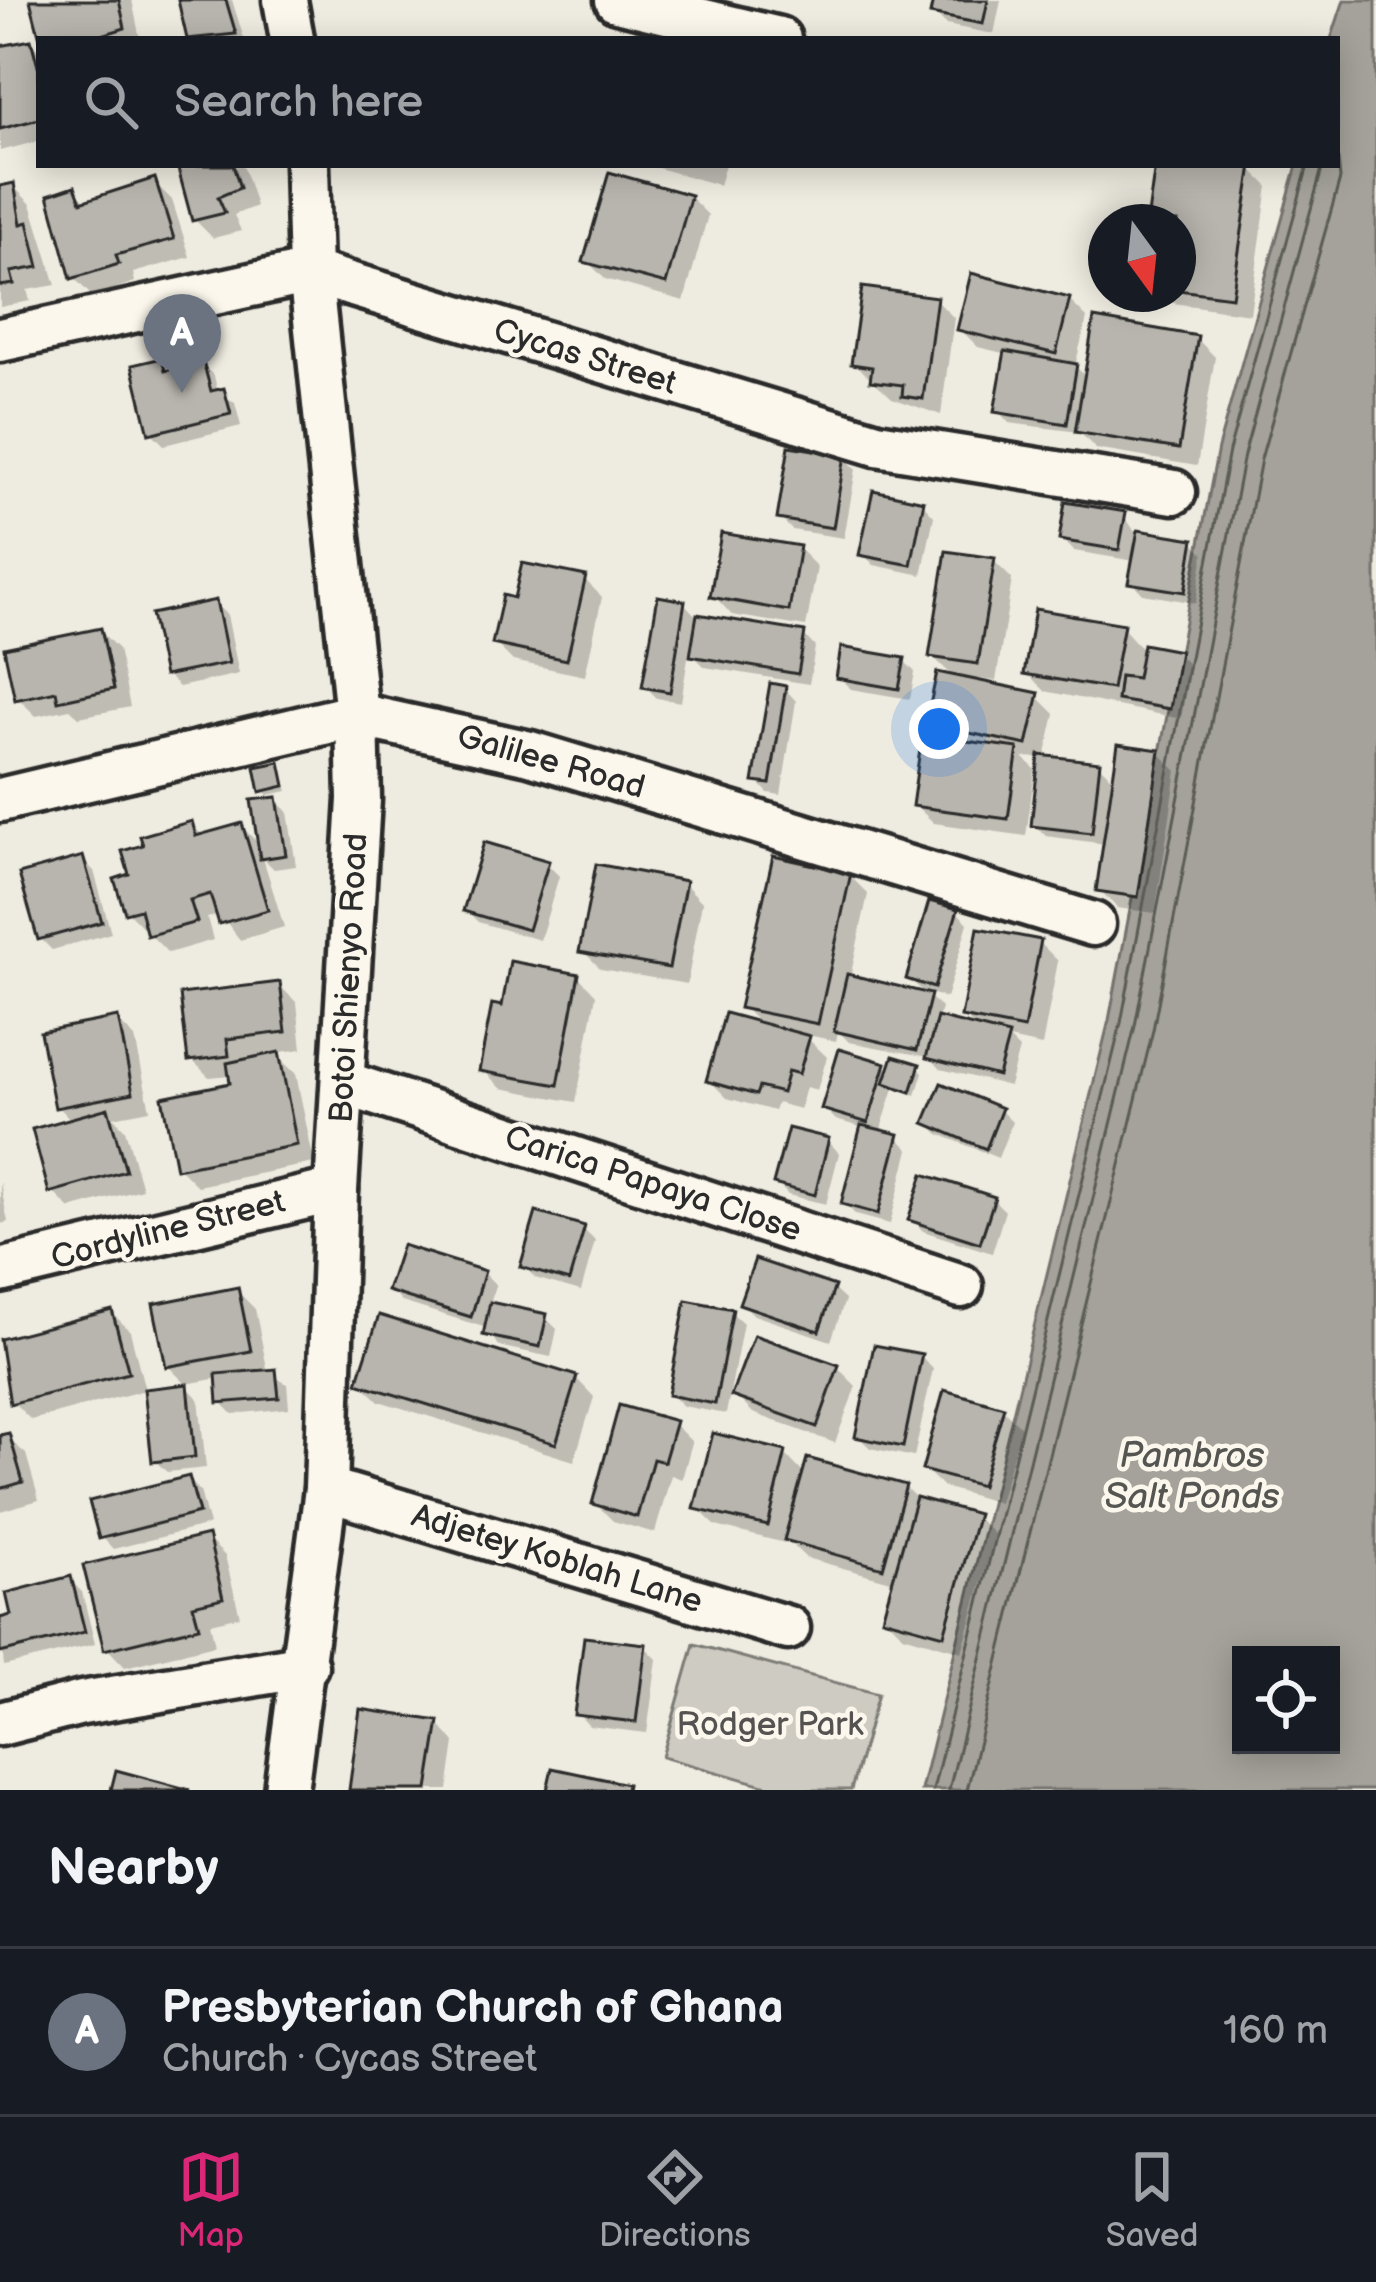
<!DOCTYPE html>
<meta charset="utf-8">
<style>
body{margin:0;font-family:"Balsamiq Sans",sans-serif;background:#20242c;color:#f1f3f6}
.controls{position:absolute;right:36px;bottom:36px;display:grid;overflow:hidden;border-radius:0px;box-shadow:0 6px 30px #0003}
.controls button{width:108px;height:108px;display:grid;place-items:center;padding:0;border:0;border-bottom:3px solid #363941;background:#171b24;color:#f1f3f6;font:60px sans-serif}
.compass{position:absolute;left:1088px;top:204px;width:108px;height:108px;border-radius:50%;background:#171b24;box-shadow:0 6px 30px #0003;rotate:165deg}
.you{position:absolute;left:939px;top:729px;width:42px;height:42px;margin:-30px;border:9px solid #fff;border-radius:50%;background:#1a73e8;box-shadow:0 0 0 18px #1a73e833}
.badge{display:grid;place-items:center;width:78px;height:78px;border-radius:50%;background:#db2777;color:#fff;font-size:39px;font-weight:700}
.pin{position:absolute;translate:-50% -99px;filter:drop-shadow(0 3px 6px #0008)}
.pin::after{content:'';position:absolute;top:63px;width:42px;height:36px;background:inherit;clip-path:polygon(0 0,100% 0,50% 100%)}
.list{margin:0;padding:0;list-style:none}
h2{display:flex;justify-content:space-between;align-items:center;height:156px;margin:0;padding:0 48px;font-size:51px}
h2 small{font-size:39px;font-weight:400;color:#9ea1a6}
.list li{display:grid;grid-template-columns:78px 1fr auto;gap:36px;align-items:center;box-sizing:border-box;height:168px;padding:0 48px;border-top:3px solid #363941}
.list b{display:block;font-size:45px;white-space:nowrap}
.list p{margin:0;font-size:39px;white-space:nowrap;color:#9ea1a6}
.list em{font-size:39px;font-style:normal;color:#9ea1a6}
.icon{flex:none;width:66px;height:66px;fill:none;stroke:currentColor;stroke-width:2;stroke-linecap:round;stroke-linejoin:round}
.map{position:relative;flex:none;width:1376px;height:1790px;overflow:hidden}
.search{position:absolute;background:#171b24;box-shadow:0 6px 30px #0003;left:36px;right:36px;top:36px;height:132px;display:flex;align-items:center;gap:30px;box-sizing:border-box;padding:0 42px;border-radius:0px;color:#9ea1a6;font-size:45px}
.sheet{height:324px;background:#171b24}
nav{display:flex;justify-content:space-around;align-items:center;box-sizing:border-box;height:168px;border-top:3px solid #363941;background:#171b24;font-size:33px;color:#9ea1a6}
nav a{display:grid;justify-items:center;gap:6px}
nav .on{color:#db2777}
.map>svg:first-child{display:block}
.green{fill:#cecbc2;stroke:#7c7b76;stroke-width:3}
.water{fill:#a4a29a;stroke:#74726e;stroke-width:3;fill-rule:evenodd}
.shadow{fill:#0003}
.lines{fill:none;stroke-linecap:round;stroke-linejoin:round}
.shore{stroke:#5b5b57;stroke-width:3}
.building{fill:#b8b5ae;stroke:#2b2b2b;stroke-width:3}
.minor-casing{stroke:#2b2b2b;stroke-width:51}
.minor{stroke:#fbf7ec;stroke-width:42}
.labels{text-anchor:middle;dominant-baseline:central;stroke-width:9;stroke-linejoin:round;paint-order:stroke}
.street-label{font-size:33px;fill:#2b2b2b;stroke:#fbf7ec}
.park-label{font-size:33px;fill:#545351;stroke:#fbf7ec}
.water-label{font-size:36px;font-style:italic;fill:#555552;stroke:#fbf7ec}
</style>
<div class="map">
<svg width="1376" height="1790" viewBox="0 0 1376 1790">
<rect width="100%" height="100%" fill="#eeebe0"/>
<filter id="ink" filterUnits="userSpaceOnUse"><feTurbulence type="fractalNoise" baseFrequency=".00833" numOctaves="2"/><feDisplacementMap in="SourceGraphic" scale="24" xChannelSelector="R" yChannelSelector="G"/><feConvolveMatrix kernelMatrix="1 2 1 2 8 2 1 2 1" color-interpolation-filters="sRGB"/></filter>
<g filter="url(#ink)">
<polygon class="green" points="694,1644 878,1694 851,1790 782,1790 662,1757"/>
<path class="water" d="M 1344,0 L 1376,0 L 1376,1790 L 921,1790 L 1109,1020 L 1218,448 L 1297,165 L 1337,165 L 1337,39 L 1331,39 ZM 1241,1655 L 1331,1655 L 1331,1745 L 1241,1745 Z"/>
<g class="shadow">
<polygon points="34,0 132,0 140,39 43,39"/>
<polygon points="181,0 232,0 244,39 190,39"/>
<polygon points="936,0 1001,0 994,34 946,25 934,13"/>
<polygon points="30,43 39,51 39,141 0,151 0,49"/>
<polygon points="181,165 243,165 256,206 234,215 241,231 213,238 195,220"/>
<polygon points="647,165 725,165 719,185"/>
<polygon points="1158,165 1250,168 1268,186 1250,314 1159,301 1152,294 1178,294 1178,222 1150,222"/>
<polygon points="154,182 172,200 190,257 133,273 135,282 92,296 73,277 74,189 88,203"/>
<polygon points="13,186 31,204 56,285 27,290 30,301 0,307 0,189"/>
<polygon points="690,197 708,215 684,301 605,279 587,261"/>
<polygon points="936,300 954,318 941,415 892,398 854,363"/>
<polygon points="1069,300 1087,318 1075,366 1087,378 1197,339 1215,357 1197,466 1096,449 1079,432 1009,423 998,411 1007,354 978,347 960,329"/>
<polygon points="161,362 171,372 202,364 214,376 218,393 235,403 241,426 164,445 152,433"/>
<polygon points="844,457 856,469 844,538 792,530 780,518"/>
<polygon points="923,504 934,516 922,575 874,565 863,554"/>
<polygon points="1124,515 1135,532 1193,542 1204,553 1196,603 1143,594 1132,582 1135,561 1074,551 1062,539"/>
<polygon points="799,549 817,567 806,627 732,615 714,596"/>
<polygon points="994,561 1012,579 996,681 980,679 979,684 1037,696 1055,714 1045,758 1099,765 1115,781 1158,752 1177,771 1155,913 1117,908 1099,889 1106,844 1046,836 1034,825 1042,758 1023,757 1035,769 1026,836 934,823 915,805 947,742 929,723 955,678 932,656"/>
<polygon points="584,579 602,597 585,676 513,661 495,643"/>
<polygon points="684,603 697,617 804,635 815,647 809,684 705,667 689,651 681,702 657,698 645,686"/>
<polygon points="215,604 227,615 239,674 179,687 167,675"/>
<polygon points="1122,627 1140,647 1178,654 1190,666 1181,719 1045,691 1027,673"/>
<polygon points="100,631 118,649 130,707 79,717 70,709 36,716 18,698"/>
<polygon points="903,660 915,672 910,699 851,689 839,677"/>
<polygon points="785,689 796,701 781,795 768,793 757,781"/>
<polygon points="279,766 288,791 268,795 263,790"/>
<polygon points="276,800 288,812 296,866 274,869 263,858 284,927 240,940 220,914 207,918 213,940 168,953 127,911 133,876 191,824 204,837 241,826 261,846"/>
<polygon points="82,859 94,871 111,933 52,950 40,938"/>
<polygon points="547,864 559,876 540,940 478,922 466,910"/>
<polygon points="850,876 868,894 850,978 927,996 910,979 956,911 968,923 946,998 924,991 941,1008 938,1020 978,1030 964,1016 1040,943 1058,961 1042,1046 1009,1039 1019,1049 1009,1086 941,1069 929,1057 849,1042 838,1031 836,1041 803,1034 827,1057 817,1090 806,1087 800,1109 777,1103 774,1111 727,1098 709,1080 762,1026 743,1007"/>
<polygon points="684,883 702,902 687,984 601,969 583,951"/>
<polygon points="578,976 596,995 576,1102 501,1088 483,1070 504,1010"/>
<polygon points="279,985 297,1003 302,1049 274,1053 296,1074 314,1163 197,1186 179,1168 234,1086 232,1075 209,1077 191,1059"/>
<polygon points="117,1020 135,1038 150,1110 113,1117 125,1129 142,1189 70,1209 52,1191 72,1121 58,1106"/>
<polygon points="885,1066 891,1072 918,1067 923,1072 916,1095 894,1088 880,1132 897,1137 909,1149 890,1224 856,1215 844,1203 864,1128 836,1120 824,1108"/>
<polygon points="1001,1111 1012,1122 998,1158 939,1134 927,1123"/>
<polygon points="828,1141 839,1153 826,1204 788,1195 777,1183"/>
<polygon points="0,1182 8,1222 0,1224"/>
<polygon points="994,1200 1005,1211 992,1253 923,1231 912,1219"/>
<polygon points="583,1229 595,1241 581,1291 535,1278 524,1266"/>
<polygon points="484,1273 496,1285 489,1305 545,1317 557,1329 551,1357 498,1346 487,1328 402,1302 390,1290"/>
<polygon points="833,1289 845,1300 831,1341 754,1315 742,1303"/>
<polygon points="237,1291 255,1309 268,1373 287,1384 289,1408 233,1414 221,1402 219,1378 186,1384 168,1366"/>
<polygon points="731,1312 743,1323 726,1414 683,1406 671,1394"/>
<polygon points="112,1313 130,1331 145,1390 31,1420 13,1402 0,1342"/>
<polygon points="921,1357 933,1369 914,1457 870,1448 858,1436"/>
<polygon points="838,1368 856,1386 835,1443 753,1413 735,1395"/>
<polygon points="576,1378 594,1397 574,1461 379,1401 361,1383"/>
<polygon points="187,1387 199,1399 206,1468 167,1472 155,1461"/>
<polygon points="1002,1409 1021,1427 999,1503 943,1487 925,1469"/>
<polygon points="674,1424 692,1442 682,1479 671,1475 655,1533 613,1521 595,1503"/>
<polygon points="0,1432 26,1454 39,1500 0,1511"/>
<polygon points="785,1454 805,1475 905,1487 919,1501 976,1517 995,1535 962,1652 903,1635 885,1617 895,1582 806,1558 786,1539 785,1543 716,1526 697,1508"/>
<polygon points="188,1479 200,1491 209,1525 113,1549 102,1537"/>
<polygon points="207,1538 225,1556 240,1616 210,1623 215,1645 125,1667 107,1648"/>
<polygon points="70,1580 82,1592 95,1644 4,1666 0,1621 15,1617"/>
<polygon points="645,1647 657,1659 647,1733 589,1726 578,1714"/>
<polygon points="437,1723 455,1742 448,1790 352,1790"/>
</g>
<g class="lines">
<g class="shore">
<polyline points="933,1790 1121,1023 1229,451 1308,165"/>
<polyline points="949,1790 1135,1026 1244,455 1323,165"/>
<polyline points="967,1790 1153,1030 1261,459 1340,179 1337,149"/>
</g>
</g>
<g class="building">
<polygon points="30,0 119,0 125,28 89,39 40,39"/>
<polygon points="178,0 226,0 236,34 187,39"/>
<polygon points="933,0 988,0 983,24 930,14"/>
<polygon points="31,40 39,70 39,119 0,129 0,46"/>
<polygon points="177,165 233,165 240,188 218,197 225,213 192,221"/>
<polygon points="1155,165 1252,165 1232,297 1178,290 1178,222 1147,222"/>
<polygon points="609,172 691,195 666,284 583,262"/>
<polygon points="155,178 174,239 116,255 119,264 71,279 48,195 75,186 81,202"/>
<polygon points="14,183 21,224 28,222 39,267 11,272 14,284 0,286 0,186"/>
<polygon points="971,273 1070,298 1056,354 957,330"/>
<polygon points="862,287 937,297 923,399 902,396 903,385 870,381 872,367 851,364"/>
<polygon points="1094,318 1198,336 1179,449 1075,432"/>
<polygon points="1005,351 1077,364 1067,424 994,412"/>
<polygon points="162,358 165,371 203,361 211,391 224,388 231,414 149,434 132,365"/>
<polygon points="789,446 845,455 833,528 777,519"/>
<polygon points="873,490 924,501 911,565 859,555"/>
<polygon points="1065,502 1126,512 1119,550 1059,540"/>
<polygon points="1138,530 1194,539 1185,592 1128,583"/>
<polygon points="721,533 800,546 789,611 710,597"/>
<polygon points="946,551 995,558 978,664 929,657"/>
<polygon points="522,563 586,576 567,660 492,644 503,595 514,598"/>
<polygon points="658,596 685,601 670,692 642,687"/>
<polygon points="216,600 229,663 164,676 151,614"/>
<polygon points="1035,609 1124,624 1112,689 1024,674"/>
<polygon points="697,614 805,632 798,674 690,656"/>
<polygon points="101,628 114,689 58,701 56,691 15,700 4,648"/>
<polygon points="1143,644 1180,651 1170,709 1117,700 1120,676 1137,678"/>
<polygon points="841,647 905,658 899,689 836,678"/>
<polygon points="937,672 1039,693 1027,745 926,724"/>
<polygon points="770,683 786,686 770,784 753,782"/>
<polygon points="922,735 1018,748 1008,819 912,806"/>
<polygon points="1118,744 1160,750 1138,897 1096,891"/>
<polygon points="1039,755 1100,762 1092,833 1031,826"/>
<polygon points="280,762 285,786 260,792 255,767"/>
<polygon points="277,797 286,855 260,859 251,800"/>
<polygon points="192,821 196,836 242,823 268,910 219,924 210,894 190,900 197,922 147,936 140,909 125,913 114,879 129,874 122,851 143,845 140,836"/>
<polygon points="484,842 549,861 528,930 463,911"/>
<polygon points="83,856 102,922 38,940 19,874"/>
<polygon points="773,856 851,873 818,1024 739,1008"/>
<polygon points="596,864 686,881 669,968 579,952"/>
<polygon points="929,901 958,909 934,988 906,979"/>
<polygon points="978,928 1041,940 1024,1029 961,1017"/>
<polygon points="510,961 579,974 558,1085 479,1071 492,1004 502,1006"/>
<polygon points="847,974 931,994 917,1050 834,1031"/>
<polygon points="280,982 286,1032 227,1039 229,1056 188,1061 180,994"/>
<polygon points="725,1013 810,1036 799,1074 788,1071 782,1093 759,1087 756,1095 706,1081"/>
<polygon points="118,1017 133,1093 55,1108 40,1032"/>
<polygon points="937,1017 1009,1035 998,1076 926,1058"/>
<polygon points="839,1049 886,1063 868,1123 821,1109"/>
<polygon points="279,1052 297,1145 176,1169 162,1097 230,1083 227,1063"/>
<polygon points="893,1056 920,1064 911,1092 884,1083"/>
<polygon points="941,1083 1002,1108 986,1149 924,1123"/>
<polygon points="108,1108 126,1171 49,1193 32,1129"/>
<polygon points="861,1125 899,1134 878,1214 841,1204"/>
<polygon points="788,1128 829,1138 815,1195 773,1184"/>
<polygon points="923,1174 995,1197 980,1243 908,1220"/>
<polygon points="536,1212 585,1226 569,1281 520,1267"/>
<polygon points="402,1245 485,1271 471,1317 387,1291"/>
<polygon points="755,1259 835,1286 819,1331 739,1304"/>
<polygon points="238,1287 251,1351 166,1367 153,1304"/>
<polygon points="686,1300 733,1309 715,1404 668,1395"/>
<polygon points="490,1302 547,1314 540,1347 483,1335"/>
<polygon points="112,1310 129,1373 10,1404 0,1339"/>
<polygon points="379,1315 577,1376 556,1444 357,1383"/>
<polygon points="754,1335 839,1365 817,1427 731,1396"/>
<polygon points="874,1345 922,1354 903,1447 855,1437"/>
<polygon points="276,1369 279,1398 218,1403 216,1374"/>
<polygon points="188,1384 195,1457 152,1462 144,1389"/>
<polygon points="944,1390 1004,1407 981,1486 922,1470"/>
<polygon points="619,1405 676,1421 664,1462 653,1459 637,1517 592,1504"/>
<polygon points="9,1433 23,1482 0,1489 0,1435"/>
<polygon points="713,1433 786,1451 768,1526 694,1509"/>
<polygon points="807,1458 906,1485 883,1568 784,1540"/>
<polygon points="189,1476 199,1513 99,1539 89,1501"/>
<polygon points="916,1497 978,1514 944,1635 882,1618"/>
<polygon points="208,1535 223,1598 193,1605 199,1627 104,1650 83,1565"/>
<polygon points="71,1576 85,1632 0,1653 0,1618 11,1615 6,1593"/>
<polygon points="584,1637 646,1644 636,1722 574,1715"/>
<polygon points="360,1709 439,1721 428,1790 349,1790"/>
<polygon points="552,1768 627,1784 626,1790 547,1790"/>
<polygon points="116,1770 190,1790 111,1790"/>
</g>
<g class="lines">
<defs>
<g id="minor">
<polyline points="285,0 292,39"/>
<polyline points="617,0 779,39"/>
<polyline points="0,340 310,272 877,444 1174,492"/>
<polyline points="0,800 357,715 530,753 1093,924"/>
<polyline points="344,1083 961,1286"/>
<polyline points="0,1271 336,1190"/>
<polyline points="326,1489 788,1628"/>
<polyline points="0,1724 82,1703 306,1666"/>
<polyline points="286,1790 326,1489 336,1190 359,799 357,715 310,272 307,165"/>
</g>
</defs>
<use href="#minor" class="minor-casing"/>
<use href="#minor" class="minor"/>
</g>
</g>
<g class="labels">
<g class="street-label">
<text transform="translate(585 357) rotate(17)">Cycas Street</text>
<text transform="translate(551 762) rotate(16)">Galilee Road</text>
<text transform="translate(349 978) rotate(-87)">Botoi Shienyo Road</text>
<text transform="translate(653 1184) rotate(18)">Carica Papaya Close</text>
<text transform="translate(168 1230) rotate(-14)">Cordyline Street</text>
<text transform="translate(557 1559) rotate(17)">Adjetey Koblah Lane</text>
</g>
<g class="park-label">
<text x="770" y="1725">Rodger Park</text>
</g>
<g class="water-label">
<text x="1192" y="1456">Pambros<tspan x="1192" dy="41">Salt Ponds</tspan></text>
</g>
</g>
</svg>
<div class="controls">
<button><svg class="icon" aria-label="locate" viewBox="0 0 24 24"><circle cx="12" cy="12" r="6"/><path d="M12 2v4M12 18v4M2 12h4M18 12h4"/></svg></button>
</div>
<svg class="compass" viewBox="-18 -18 36 36"><path d="M0-13l5 13h-10z" fill="#e53935"/><path d="M0 13l5-13h-10z" fill="#9ea1a6"/></svg>
<div class="you"></div>
<div class="pin badge" style="left:182px;top:393px;background:#6b7280">A</div>
<div class="search"><svg class="icon" aria-label="search" viewBox="0 0 24 24"><circle cx="10" cy="10" r="6"/><path d="M15 15l6 6"/></svg>Search here</div>
</div>
<section class="sheet">
<h2>Nearby<small></small></h2>
<ul class="list">
<li><span class="badge" style="background:#6b7280">A</span><div><b>Presbyterian Church of Ghana</b><p>Church · Cycas Street</p></div><em>160 m</em></li>
</ul>
</section>
<nav>
<a class="on"><svg class="icon" aria-label="map" viewBox="0 0 24 24"><path d="M3 6l6-2 6 2 6-2v14l-6 2-6-2-6 2zM9 4v14M15 6v14"/></svg>Map</a>
<a><svg class="icon" aria-label="directions" viewBox="0 0 24 24"><path d="M12 3l9 9-9 9-9-9zM9 14v-3h6M13 9l2 2-2 2"/></svg>Directions</a>
<a><svg class="icon" aria-label="saved" viewBox="0 0 24 24"><path d="M7 4h10v16l-5-4-5 4z"/></svg>Saved</a>
</nav>
